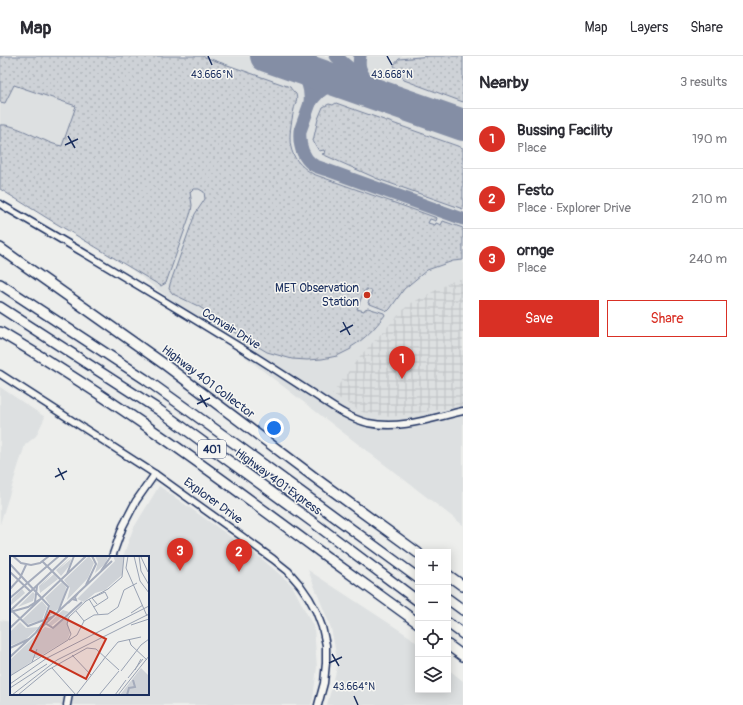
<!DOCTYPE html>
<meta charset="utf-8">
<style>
body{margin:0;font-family:Pangolin,sans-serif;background:#f2f2f3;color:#2b2b33}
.controls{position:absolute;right:12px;bottom:12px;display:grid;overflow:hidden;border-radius:0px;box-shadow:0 2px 10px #0003}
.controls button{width:36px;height:36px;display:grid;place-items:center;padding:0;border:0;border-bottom:1px solid #e1e1e2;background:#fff;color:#2b2b33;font:20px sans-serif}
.you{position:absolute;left:274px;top:372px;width:14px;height:14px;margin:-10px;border:3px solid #fff;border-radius:50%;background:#1a73e8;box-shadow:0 0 0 6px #1a73e833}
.badge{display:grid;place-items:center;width:26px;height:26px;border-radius:50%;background:#d93025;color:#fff;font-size:13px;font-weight:700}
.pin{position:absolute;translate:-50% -33px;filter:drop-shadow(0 1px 2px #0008)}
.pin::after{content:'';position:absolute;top:21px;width:14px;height:12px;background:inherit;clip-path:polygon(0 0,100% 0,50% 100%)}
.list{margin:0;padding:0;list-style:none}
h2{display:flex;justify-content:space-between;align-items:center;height:52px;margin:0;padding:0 16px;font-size:17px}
h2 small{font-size:13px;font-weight:400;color:#7c7c81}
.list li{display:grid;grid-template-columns:26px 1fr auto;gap:12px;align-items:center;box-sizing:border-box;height:60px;padding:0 16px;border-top:1px solid #e1e1e2}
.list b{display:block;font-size:15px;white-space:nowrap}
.list p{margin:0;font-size:13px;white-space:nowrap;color:#7c7c81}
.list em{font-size:13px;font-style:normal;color:#7c7c81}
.actions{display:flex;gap:8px;padding:12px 16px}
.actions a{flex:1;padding:9px 0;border:1px solid #d93025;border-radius:0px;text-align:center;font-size:14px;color:#d93025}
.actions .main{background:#d93025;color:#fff}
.icon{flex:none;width:22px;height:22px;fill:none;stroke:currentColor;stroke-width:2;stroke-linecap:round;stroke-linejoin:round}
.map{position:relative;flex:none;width:463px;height:649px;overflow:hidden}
header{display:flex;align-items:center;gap:24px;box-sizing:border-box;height:56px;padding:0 20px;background:#fff;border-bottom:1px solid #e1e1e2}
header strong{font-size:19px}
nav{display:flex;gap:22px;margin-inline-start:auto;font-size:14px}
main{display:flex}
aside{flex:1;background:#fff}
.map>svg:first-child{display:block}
.built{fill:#dde0e1}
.industrial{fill:url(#industrial-grid)}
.grass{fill:url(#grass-dots);stroke:#74809a}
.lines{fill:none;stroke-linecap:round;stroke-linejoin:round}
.taxiway{stroke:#848ea5;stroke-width:13}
.runway{stroke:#848ea5;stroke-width:32}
.minor-casing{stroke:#1b2f5e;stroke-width:9}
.highway-casing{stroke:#1b2f5e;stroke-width:12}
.minor{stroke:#f6f6f2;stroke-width:6}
.highway{stroke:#f6f6f2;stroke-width:9}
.ticks{fill:none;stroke:#1b2f5e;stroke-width:1.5}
.poi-dot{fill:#c8321e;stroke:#f6f6f2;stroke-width:1.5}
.labels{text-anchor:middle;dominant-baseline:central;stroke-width:3;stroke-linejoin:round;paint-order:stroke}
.shield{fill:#f6f6f2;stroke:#5d6b8a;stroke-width:1}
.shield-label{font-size:11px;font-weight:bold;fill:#1b2f5e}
.poi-label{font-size:12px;fill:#1b2f5e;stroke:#f6f6f2;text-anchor:end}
.street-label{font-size:12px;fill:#1b2f5e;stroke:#f6f6f2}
.inset-river{fill:none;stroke:#a5acbc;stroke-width:2}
.inset-road{fill:none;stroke:#99a2b3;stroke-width:1}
.view{fill:#c8321e;fill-opacity:0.15;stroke:#c8321e;stroke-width:2}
.inset-edge{fill:none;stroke:#1b2f5e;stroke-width:2}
.ticks-label{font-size:10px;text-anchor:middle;fill:#1b2f5e;stroke:#f6f6f2;stroke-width:3;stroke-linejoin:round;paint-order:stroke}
</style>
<header>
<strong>Map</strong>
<nav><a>Map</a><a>Layers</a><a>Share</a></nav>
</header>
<main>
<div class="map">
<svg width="463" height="649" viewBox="0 0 463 649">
<defs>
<pattern id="industrial-grid" width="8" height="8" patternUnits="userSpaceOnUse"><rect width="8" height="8" fill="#dde0e1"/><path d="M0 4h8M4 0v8" fill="none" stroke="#bdc0c3"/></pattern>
<pattern id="grass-dots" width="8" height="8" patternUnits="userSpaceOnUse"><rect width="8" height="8" fill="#ced2d7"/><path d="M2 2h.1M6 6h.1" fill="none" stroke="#b0b5bb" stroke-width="1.8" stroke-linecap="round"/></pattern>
</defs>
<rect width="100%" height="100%" fill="#edeeec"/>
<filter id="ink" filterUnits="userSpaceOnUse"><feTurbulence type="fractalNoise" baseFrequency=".025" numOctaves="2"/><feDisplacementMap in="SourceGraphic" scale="8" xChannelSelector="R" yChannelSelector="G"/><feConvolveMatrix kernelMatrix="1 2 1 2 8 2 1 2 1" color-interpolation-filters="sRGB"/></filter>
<g filter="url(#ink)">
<g class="built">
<polygon points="0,0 463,0 463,469 0,112"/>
<polygon points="0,331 45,361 36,380 25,389 0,468"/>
<polygon points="159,430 262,503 292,529 314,572 317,611 313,643 311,649 0,649 0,564 11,566 11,638 148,638 148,501 123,501 133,473"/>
<polygon points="308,514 410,581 418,588 418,634 448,634 448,613 463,625 463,649 327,649 338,608 331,572"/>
</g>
<polygon class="industrial" points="457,223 463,223 463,351 451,352 390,361 362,356 332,338 360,300 408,249"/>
<g class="grass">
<path d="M 0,0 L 202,0 L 290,31 C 291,33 294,36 296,38 C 298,43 295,49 294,53 C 288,83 285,101 313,118 L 437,162 L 436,165 L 430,163 L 428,167 L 435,169 L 436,167 L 441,169 L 443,165 L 463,172 L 463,204 L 453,205 L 427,214 L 404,233 L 390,253 L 388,255 L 370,248 L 368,247 L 372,235 L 366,233 L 366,236 L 364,235 L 357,253 L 364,255 L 365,253 L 368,252 L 384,257 L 385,259 C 375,272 365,283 351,291 L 351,293 L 337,300 L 322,303 L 307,304 L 292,303 L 267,296 L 222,269 L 209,257 L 198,250 L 173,238 L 169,233 L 170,228 L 195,158 L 205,143 L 204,136 L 199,133 L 193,133 L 190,136 L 192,149 L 191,156 L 167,224 L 166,227 L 161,230 L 47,162 L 0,133 L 0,69 C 12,67 33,80 44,84 C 50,87 56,89 62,90 L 76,50 L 14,29 L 5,47 L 0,46 Z"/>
<polygon points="430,0 463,0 463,46 404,24 397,15 394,9 399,3"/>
<polygon points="336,47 463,92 463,153 378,123 322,98 325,97 324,94 319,95 313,85 318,63 323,51 329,48 333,49"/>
</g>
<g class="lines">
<g class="taxiway">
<path d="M 264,0 C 289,9 313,13 310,47 C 320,32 331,26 349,30 L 391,45"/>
<path d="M 336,0 C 357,21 385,35 410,51"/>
<path d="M 360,0 C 358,9 360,15 365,22"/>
<path d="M 323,11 L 300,75 C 299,88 302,100 312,108 C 316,111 322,112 327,114 L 463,163"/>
</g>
<polyline class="runway" points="266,0 463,69"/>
<defs>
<g id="minor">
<path d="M 0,148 C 87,198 173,250 259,303 C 278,315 296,327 315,339 C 332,350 348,362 368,367 C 400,374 432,362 463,355"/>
<polyline points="0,318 155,418 233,474 273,503 288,515 300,529 309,542 316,555 322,571 326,589 326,607 324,627 318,649"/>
<polyline points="112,501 123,470 136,445 155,418"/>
<polyline points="67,649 69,638"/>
</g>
<g id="highway">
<polyline points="0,192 164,308 322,427 418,497"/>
<polyline points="0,228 145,323 241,392 418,522"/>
<polyline points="0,251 159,354 314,467 418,545"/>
<path d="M 0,276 C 114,343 221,422 327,501 C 357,523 388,545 418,567"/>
<polyline points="448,519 463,530"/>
<polyline points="448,543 463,554"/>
<polyline points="448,567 463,578"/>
<polyline points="448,589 463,600"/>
</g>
</defs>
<use href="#minor" class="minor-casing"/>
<use href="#highway" class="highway-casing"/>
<use href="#minor" class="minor"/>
<use href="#highway" class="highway"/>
</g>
</g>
<path class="ticks" d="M 208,0 L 212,9M 387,0 L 392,9M 68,80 L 75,92M 65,89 L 78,83M 343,266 L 350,279M 340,276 L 353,269M 200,339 L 207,351M 197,348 L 210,342M 58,412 L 64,424M 55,421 L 67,415M 332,598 L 339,610M 329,607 L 342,601M 354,640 L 358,649"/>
<circle class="poi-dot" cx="367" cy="239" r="4"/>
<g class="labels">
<rect class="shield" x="198" y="384" width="28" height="18" rx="3"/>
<g class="shield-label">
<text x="212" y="393">401</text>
</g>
<g class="poi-label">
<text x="359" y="232">MET Observation<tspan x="359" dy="14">Station</tspan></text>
</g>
<g class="street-label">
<text transform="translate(231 273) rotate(32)">Convair Drive</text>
<text transform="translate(208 326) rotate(37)">Highway 401 Collector</text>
<text transform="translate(278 426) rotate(36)">Highway 401 Express</text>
<text transform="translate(213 445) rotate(36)">Explorer Drive</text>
</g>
</g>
<g transform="translate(10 500)">
<rect width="139" height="139" fill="#edeeec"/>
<path d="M 79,0 L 84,7 L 78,22 L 57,44 L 60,32 L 54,24 ZM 85,0 L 98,0 L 96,7 L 85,17 L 88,6 ZM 103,0 L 114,0 L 112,19 L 95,34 L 85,37 L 74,46 L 67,43 L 105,5 ZM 61,1 L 48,14 L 61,3 L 60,9 L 51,20 L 46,14 ZM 42,18 L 32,29 L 44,18 L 48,23 L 30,37 L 29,30 ZM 52,26 L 56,31 L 55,39 L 48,53 L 38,61 L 40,49 L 35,42 ZM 12,33 L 15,37 L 0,50 L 2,43 ZM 23,36 L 25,38 L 23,45 L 8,51 ZM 32,45 L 37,51 L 32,64 L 18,68 L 12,64 ZM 53,54 L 59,56 L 40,71 L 38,68 ZM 60,57 L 57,64 L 60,77 L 57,84 L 27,102 L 23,102 L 21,106 L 0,120 L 0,104 L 35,71 L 43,73 ZM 10,66 L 16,72 L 29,71 L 15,84 L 0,90 L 0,76 Z" fill="#ced2d7"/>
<path d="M 131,112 L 139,120 L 139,139 L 110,139 Z" fill="#ced2d7"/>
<path class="inset-river" d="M 3,0 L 11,7 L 21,9 L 30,7 L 39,0M 32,5 L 58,31 L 48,56M 0,8 L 39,50 L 33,67 L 26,76M 91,15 L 101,0M 0,16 L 20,35M 57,18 L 64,0M 76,29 L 86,8 L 82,0M 0,33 L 10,22 L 16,9M 0,42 L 49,0M 25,46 L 27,30M 58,47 L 62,43 L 66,44 L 65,41 L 69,36M 0,53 L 18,70 L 42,61M 0,55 L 58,0M 0,56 L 18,51 L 32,42M 35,67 L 43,72 L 72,46M 0,72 L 76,0M 0,92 L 19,83M 0,101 L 102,5M 117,139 L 119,132 L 125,131 L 123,124"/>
<path class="inset-road" d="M 118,0 L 116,12 L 137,60M 124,0 L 130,25 L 139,37M 129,0 L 131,15 L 139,29M 131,1 L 138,16M 79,43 L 88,58M 84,51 L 98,42 L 95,36 L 82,42 L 87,48M 66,55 L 74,65M 121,57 L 133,49M 121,69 L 139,63M 119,83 L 121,89 L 137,104M 59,84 L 67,79 L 74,65 L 84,59 L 98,58 L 108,51 L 114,34 L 127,27M 62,99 L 81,119M 97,103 L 109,114M 93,104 L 108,86 L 131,81M 22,106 L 27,93M 42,112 L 66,139M 125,114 L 131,103M 111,115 L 131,89 L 139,83M 0,120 L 58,84 L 61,78 L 57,68 L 59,61 L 76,45 L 98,33 L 112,21 L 114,0M 118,122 L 133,103M 0,128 L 37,102 L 139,50M 0,132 L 37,108M 2,139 L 47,104 L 139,58M 8,139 L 38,114 L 77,92 L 86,93 L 98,104M 66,139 L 94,103M 89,139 L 109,115M 105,139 L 116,124M 108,139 L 139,100"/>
<path class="view" d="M 40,55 L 96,83 L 76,123 L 20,94 Z"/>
<rect width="139" height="139" class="inset-edge"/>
</g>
<g class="ticks-label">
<text x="212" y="22">43.666°N</text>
<text x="392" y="22">43.668°N</text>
<text x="354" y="634">43.664°N</text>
</g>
</svg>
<div class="controls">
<button>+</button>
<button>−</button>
<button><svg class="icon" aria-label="locate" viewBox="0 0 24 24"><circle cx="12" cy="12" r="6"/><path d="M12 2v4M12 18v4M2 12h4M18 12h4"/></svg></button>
<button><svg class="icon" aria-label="layers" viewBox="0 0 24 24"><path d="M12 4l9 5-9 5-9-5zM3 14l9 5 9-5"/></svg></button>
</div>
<div class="you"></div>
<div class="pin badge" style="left:402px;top:323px">1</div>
<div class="pin badge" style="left:239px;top:516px">2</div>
<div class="pin badge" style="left:180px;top:515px">3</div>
</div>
<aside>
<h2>Nearby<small>3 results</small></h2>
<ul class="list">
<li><span class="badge">1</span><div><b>Bussing Facility</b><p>Place</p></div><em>190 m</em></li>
<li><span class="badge">2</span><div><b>Festo</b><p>Place · Explorer Drive</p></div><em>210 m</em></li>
<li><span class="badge">3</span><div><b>ornge</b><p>Place</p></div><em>240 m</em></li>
</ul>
<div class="actions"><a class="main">Save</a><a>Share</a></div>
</aside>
</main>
